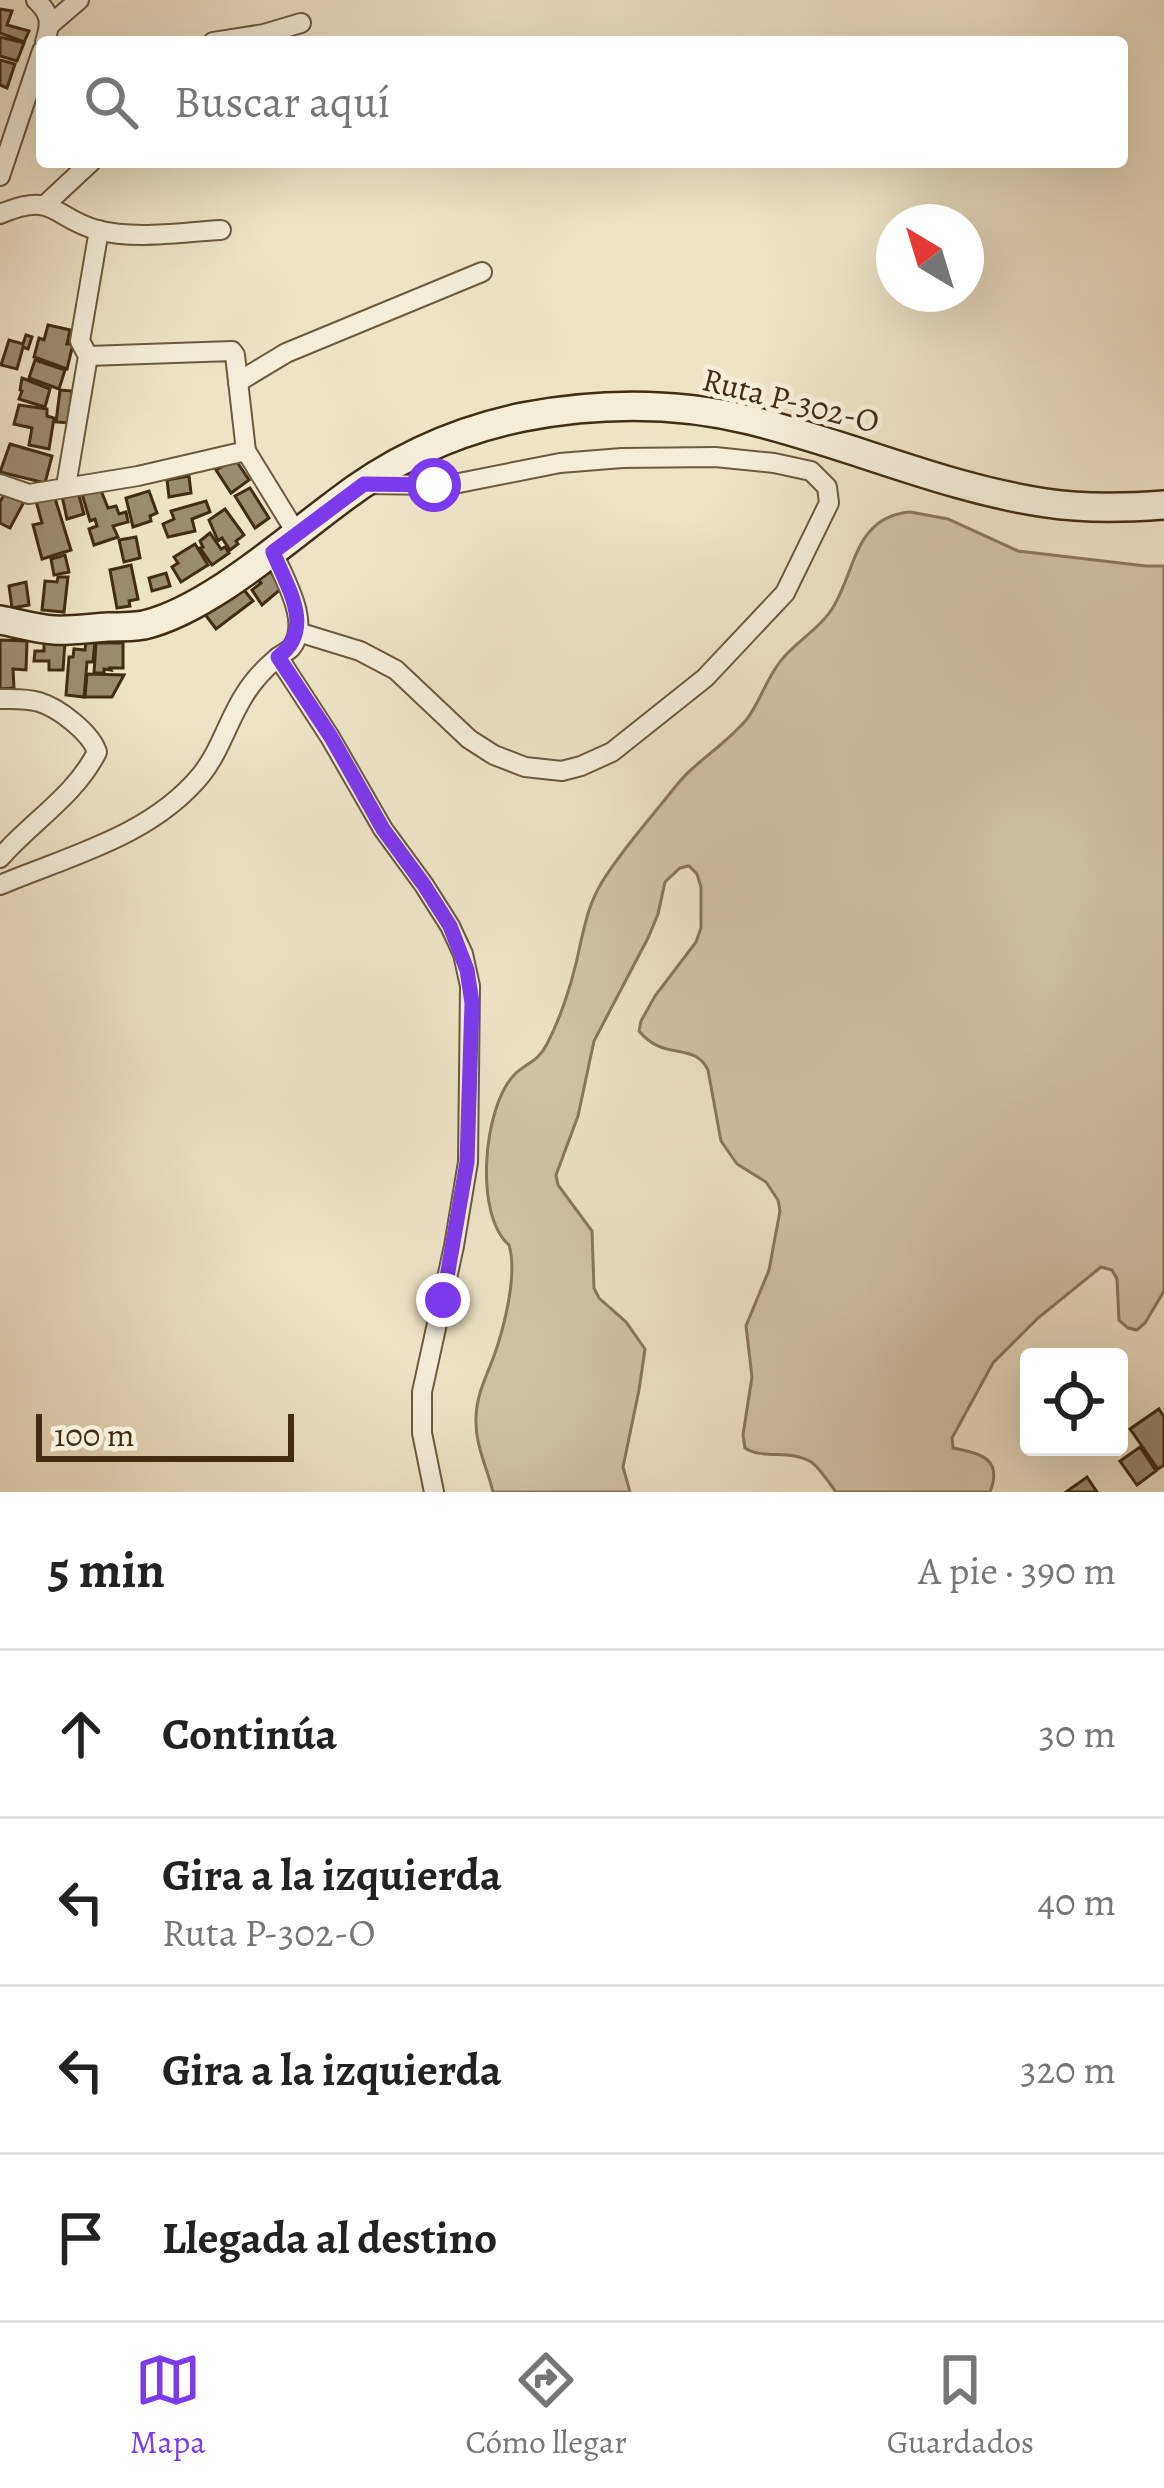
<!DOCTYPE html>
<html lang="es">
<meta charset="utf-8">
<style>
body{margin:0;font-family:Alegreya,serif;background:#f2f2f2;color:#222}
.controls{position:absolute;right:36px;bottom:36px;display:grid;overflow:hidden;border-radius:12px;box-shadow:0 12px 48px #0002}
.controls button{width:108px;height:108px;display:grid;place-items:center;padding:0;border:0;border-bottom:3px solid #e0e0e0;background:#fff;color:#222;font:60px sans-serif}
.compass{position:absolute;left:876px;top:204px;width:108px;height:108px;border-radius:50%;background:#fff;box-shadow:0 12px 48px #0002;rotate:322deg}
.scale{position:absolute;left:36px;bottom:30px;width:258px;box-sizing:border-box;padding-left:12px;border:6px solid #412d12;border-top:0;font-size:33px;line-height:42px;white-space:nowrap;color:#412d12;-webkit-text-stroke:9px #f3edda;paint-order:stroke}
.stop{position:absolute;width:36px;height:36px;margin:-27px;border:9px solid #7c3aed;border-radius:50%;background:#fff}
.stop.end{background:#7c3aed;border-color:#fff;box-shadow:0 3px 12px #0008}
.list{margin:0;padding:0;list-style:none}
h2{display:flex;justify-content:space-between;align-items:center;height:156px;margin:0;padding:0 48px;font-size:51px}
h2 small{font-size:39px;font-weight:400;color:#767676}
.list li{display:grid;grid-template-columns:78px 1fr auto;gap:36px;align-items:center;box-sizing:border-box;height:168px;padding:0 48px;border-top:3px solid #e0e0e0}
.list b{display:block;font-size:45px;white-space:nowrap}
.list p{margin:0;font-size:39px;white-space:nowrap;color:#767676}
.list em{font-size:39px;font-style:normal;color:#767676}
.icon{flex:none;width:66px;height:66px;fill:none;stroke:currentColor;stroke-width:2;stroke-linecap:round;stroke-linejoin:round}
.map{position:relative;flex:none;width:1164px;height:1492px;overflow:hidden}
.search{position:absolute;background:#fff;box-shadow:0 12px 48px #0002;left:36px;right:36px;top:36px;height:132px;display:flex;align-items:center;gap:30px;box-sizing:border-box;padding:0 42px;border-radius:12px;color:#767676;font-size:45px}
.sheet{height:828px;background:#fff}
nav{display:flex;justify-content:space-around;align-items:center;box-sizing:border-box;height:168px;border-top:3px solid #e0e0e0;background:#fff;font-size:33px;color:#767676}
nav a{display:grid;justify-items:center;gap:6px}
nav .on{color:#7c3aed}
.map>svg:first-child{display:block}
.green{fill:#d0c4a7;stroke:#88785c;stroke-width:3}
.building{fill:#9a8c70;stroke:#412d12;stroke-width:3}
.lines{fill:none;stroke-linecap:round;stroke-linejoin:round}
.street-casing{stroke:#6c5a3f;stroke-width:22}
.secondary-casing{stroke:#412d12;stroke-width:32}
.street{stroke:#f3edda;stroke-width:18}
.secondary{stroke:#f3edda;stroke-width:27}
.route{stroke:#7c3aed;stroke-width:15}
.labels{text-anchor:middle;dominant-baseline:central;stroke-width:10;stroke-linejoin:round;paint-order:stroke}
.street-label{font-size:33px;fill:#412d12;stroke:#f3edda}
</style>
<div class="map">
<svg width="1164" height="1492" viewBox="0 0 1164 1492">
<rect width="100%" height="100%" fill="#ede3c6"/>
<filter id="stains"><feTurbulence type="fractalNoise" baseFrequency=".00167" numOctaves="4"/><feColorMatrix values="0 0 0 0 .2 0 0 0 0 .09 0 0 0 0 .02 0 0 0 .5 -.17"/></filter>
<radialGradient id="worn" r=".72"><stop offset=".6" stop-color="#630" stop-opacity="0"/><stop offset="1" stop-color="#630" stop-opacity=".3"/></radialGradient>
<path class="green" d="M 910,512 L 948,519 L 1018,551 L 1146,566 L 1164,566 L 1164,1291 L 1145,1323 L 1137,1330 L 1128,1328 L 1119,1320 L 1117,1279 L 1112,1270 L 1101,1267 L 1038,1318 L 993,1363 L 952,1438 L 953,1448 C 981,1453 1003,1459 990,1492 L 836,1492 C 829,1483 820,1468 811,1462 C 791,1449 763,1460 745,1448 L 743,1435 L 752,1377 L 746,1326 L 769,1270 L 780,1211 L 778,1200 L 766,1182 L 737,1164 L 721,1141 L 708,1070 C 694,1041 664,1062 639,1031 L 641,1021 L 655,996 L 696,942 L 701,928 L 701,887 L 697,874 L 689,866 L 680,868 L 665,882 L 658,914 L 648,938 L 594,1041 L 578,1116 L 556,1175 L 558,1185 L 592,1231 L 594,1288 L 599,1298 L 626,1322 L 645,1349 L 639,1390 L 623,1467 L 630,1492 L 493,1492 C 487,1467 475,1445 476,1419 C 476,1396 486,1377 494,1356 C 504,1328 518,1274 509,1245 C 474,1215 483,1108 514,1075 C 526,1063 538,1062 547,1044 C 563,1013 574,976 581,941 C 586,919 590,902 602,882 C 620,853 642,828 663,802 C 673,790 681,778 693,768 C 711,752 731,738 747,719 C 761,700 768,674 784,657 C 798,641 818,629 830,612 C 856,575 852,517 910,512 Z"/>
<g class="building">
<polygon points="0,9 12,11 7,25 29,31 24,42 0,33"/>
<polygon points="0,37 24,43 17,61 0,56"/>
<polygon points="0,60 15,64 7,88 0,85"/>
<polygon points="48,325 70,330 67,344 73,344 67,369 34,357 39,338 44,340"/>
<polygon points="26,335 32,337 28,349 23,347 17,369 1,365 9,340 23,344"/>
<polygon points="35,360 65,370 59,389 29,378"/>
<polygon points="22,378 50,389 45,407 19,399 22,391 20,390"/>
<polygon points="60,390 72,391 68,423 56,422"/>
<polygon points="19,405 47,409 47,416 54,418 49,449 29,445 32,428 14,424"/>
<polygon points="10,444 52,456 45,483 0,472"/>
<polygon points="235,459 249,480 231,493 216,470"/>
<polygon points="189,476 191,493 169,497 167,480"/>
<polygon points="100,488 108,508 116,506 119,514 126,512 128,522 113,526 118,537 94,545 89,529 97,526 95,519 90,521 82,494"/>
<polygon points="250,488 269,518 255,528 235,496"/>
<polygon points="6,491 25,500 10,528 0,523 0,502"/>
<polygon points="149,491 157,513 150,516 151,521 133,527 126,498"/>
<polygon points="78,492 84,514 67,519 62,496"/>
<polygon points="54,495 71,550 42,559 33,525 42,523 36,501"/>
<polygon points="206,501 210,512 192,519 195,531 168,537 163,524 174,519 171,511"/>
<polygon points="225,509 244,535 236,541 238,544 230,550 222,538 218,541 209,520"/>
<polygon points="210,533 221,549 225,547 229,553 212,565 200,548 203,547 200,541"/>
<polygon points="136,537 140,558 124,562 119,540"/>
<polygon points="195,544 208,565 181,582 172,567 178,563 174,557"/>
<polygon points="65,555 69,572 54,575 51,559"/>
<polygon points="265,564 282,588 262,605 252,590 261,583 253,573"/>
<polygon points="131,565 138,599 129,601 130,606 117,608 110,570"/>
<polygon points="166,573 170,586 152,591 149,578"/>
<polygon points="58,577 68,577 64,612 42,610 45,581 57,582"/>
<polygon points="26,582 29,605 12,608 9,586"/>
<polygon points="240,585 253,601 216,629 204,613"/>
<polygon points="0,640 27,641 26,670 13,669 14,688 0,689"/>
<polygon points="44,640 65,642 63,670 49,670 49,661 34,661 35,651 44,651"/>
<polygon points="95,641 93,662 87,662 84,697 66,695 69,657 73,657 74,649 85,650 86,642"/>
<polygon points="96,643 123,643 123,668 110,668 111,670 104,669 104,673 94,673"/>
<polygon points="87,674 124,675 112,697 85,697"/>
<polygon points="1159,1409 1164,1417 1164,1465 1158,1469 1130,1429"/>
<polygon points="1140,1447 1156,1471 1137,1485 1120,1461"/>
<polygon points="1087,1477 1097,1492 1066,1492"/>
</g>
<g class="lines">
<defs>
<g id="street">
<path d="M 36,0 C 51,14 51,23 45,42"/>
<polyline points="51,24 79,0"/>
<polyline points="213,42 264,34 301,23"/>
<polyline points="0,176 42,51"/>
<polyline points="46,204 91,162"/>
<path d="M 0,214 C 56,191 51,217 97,230 C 136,240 182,232 221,230"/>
<polyline points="88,356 232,351 235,355 246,451 297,534"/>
<polyline points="238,382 286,353 482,272"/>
<polyline points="0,484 29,494 138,476 246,451"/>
<polyline points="66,486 88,356 80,341 99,230"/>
<polyline points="298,632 360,651 396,670 469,739 494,755 525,767 562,771 581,766 612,752 705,678 785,593 829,503 827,487 811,471 774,463 715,457 622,458 560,463 459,483 434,485 364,484"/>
<polyline points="278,657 330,737 383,829 424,885 450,926 463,954 470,986 468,1162 454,1246 422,1392 422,1433 434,1492"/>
<path d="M 0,699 C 13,699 26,698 39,702 C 59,708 91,733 97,752 C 75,796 31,822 0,858"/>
<path d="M 0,885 C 69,856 151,836 201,775 C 221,750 228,720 245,694 C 253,681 264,669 276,659 C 280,655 287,652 291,648 C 312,623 283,577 273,552"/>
</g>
<path id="secondary" d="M 0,620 C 17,623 36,629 54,630 C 71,631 90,628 108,627 C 120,627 133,627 144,625 C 207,610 284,542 335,504 C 390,461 455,431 523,417 C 597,403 675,402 749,420 C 849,444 944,488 1046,503 C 1085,509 1125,508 1164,505"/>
</defs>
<use href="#street" class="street-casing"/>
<use href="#secondary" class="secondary-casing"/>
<use href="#street" class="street"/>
<use href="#secondary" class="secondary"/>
</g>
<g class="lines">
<path class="route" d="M 434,485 L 364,484 L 273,552 C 287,587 316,629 278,657 L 331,737 L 383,829 L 424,885 L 450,926 L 467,970 L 472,1003 L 467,1162 L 443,1300"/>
</g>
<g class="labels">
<g class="street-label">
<text transform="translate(791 400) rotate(14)">Ruta P-302-O</text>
</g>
</g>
<rect width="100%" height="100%" filter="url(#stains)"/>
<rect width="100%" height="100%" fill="url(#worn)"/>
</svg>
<div class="controls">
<button><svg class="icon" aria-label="locate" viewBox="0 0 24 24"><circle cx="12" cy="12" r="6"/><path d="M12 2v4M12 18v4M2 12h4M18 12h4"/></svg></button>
</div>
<svg class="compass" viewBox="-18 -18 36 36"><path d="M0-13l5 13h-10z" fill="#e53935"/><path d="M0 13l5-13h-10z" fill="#767676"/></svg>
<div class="scale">100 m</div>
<div class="stop" style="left:434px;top:485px"></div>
<div class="stop end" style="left:443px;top:1300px"></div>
<div class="search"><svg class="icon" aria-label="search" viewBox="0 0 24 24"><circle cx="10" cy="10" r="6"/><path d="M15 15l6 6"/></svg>Buscar aquí</div>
</div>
<section class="sheet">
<h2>5 min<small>A pie · 390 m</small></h2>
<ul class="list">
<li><svg class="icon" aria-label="ahead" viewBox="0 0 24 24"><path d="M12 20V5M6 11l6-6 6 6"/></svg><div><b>Continúa</b></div><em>30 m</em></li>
<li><svg class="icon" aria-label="left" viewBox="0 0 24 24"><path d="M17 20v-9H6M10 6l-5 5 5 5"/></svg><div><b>Gira a la izquierda</b><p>Ruta P-302-O</p></div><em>40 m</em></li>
<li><svg class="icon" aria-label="left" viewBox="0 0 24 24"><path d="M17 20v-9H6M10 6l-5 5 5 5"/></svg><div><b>Gira a la izquierda</b></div><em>320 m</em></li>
<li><svg class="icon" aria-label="arrive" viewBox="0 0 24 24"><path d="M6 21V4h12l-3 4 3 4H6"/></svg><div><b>Llegada al destino</b></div></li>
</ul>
</section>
<nav>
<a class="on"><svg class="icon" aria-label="map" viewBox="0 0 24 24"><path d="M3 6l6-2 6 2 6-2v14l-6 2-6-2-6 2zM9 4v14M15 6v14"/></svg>Mapa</a>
<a><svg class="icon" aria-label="directions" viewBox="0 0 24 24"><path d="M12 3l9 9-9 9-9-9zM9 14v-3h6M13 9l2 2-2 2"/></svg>Cómo llegar</a>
<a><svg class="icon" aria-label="saved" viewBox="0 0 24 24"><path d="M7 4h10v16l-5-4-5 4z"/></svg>Guardados</a>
</nav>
